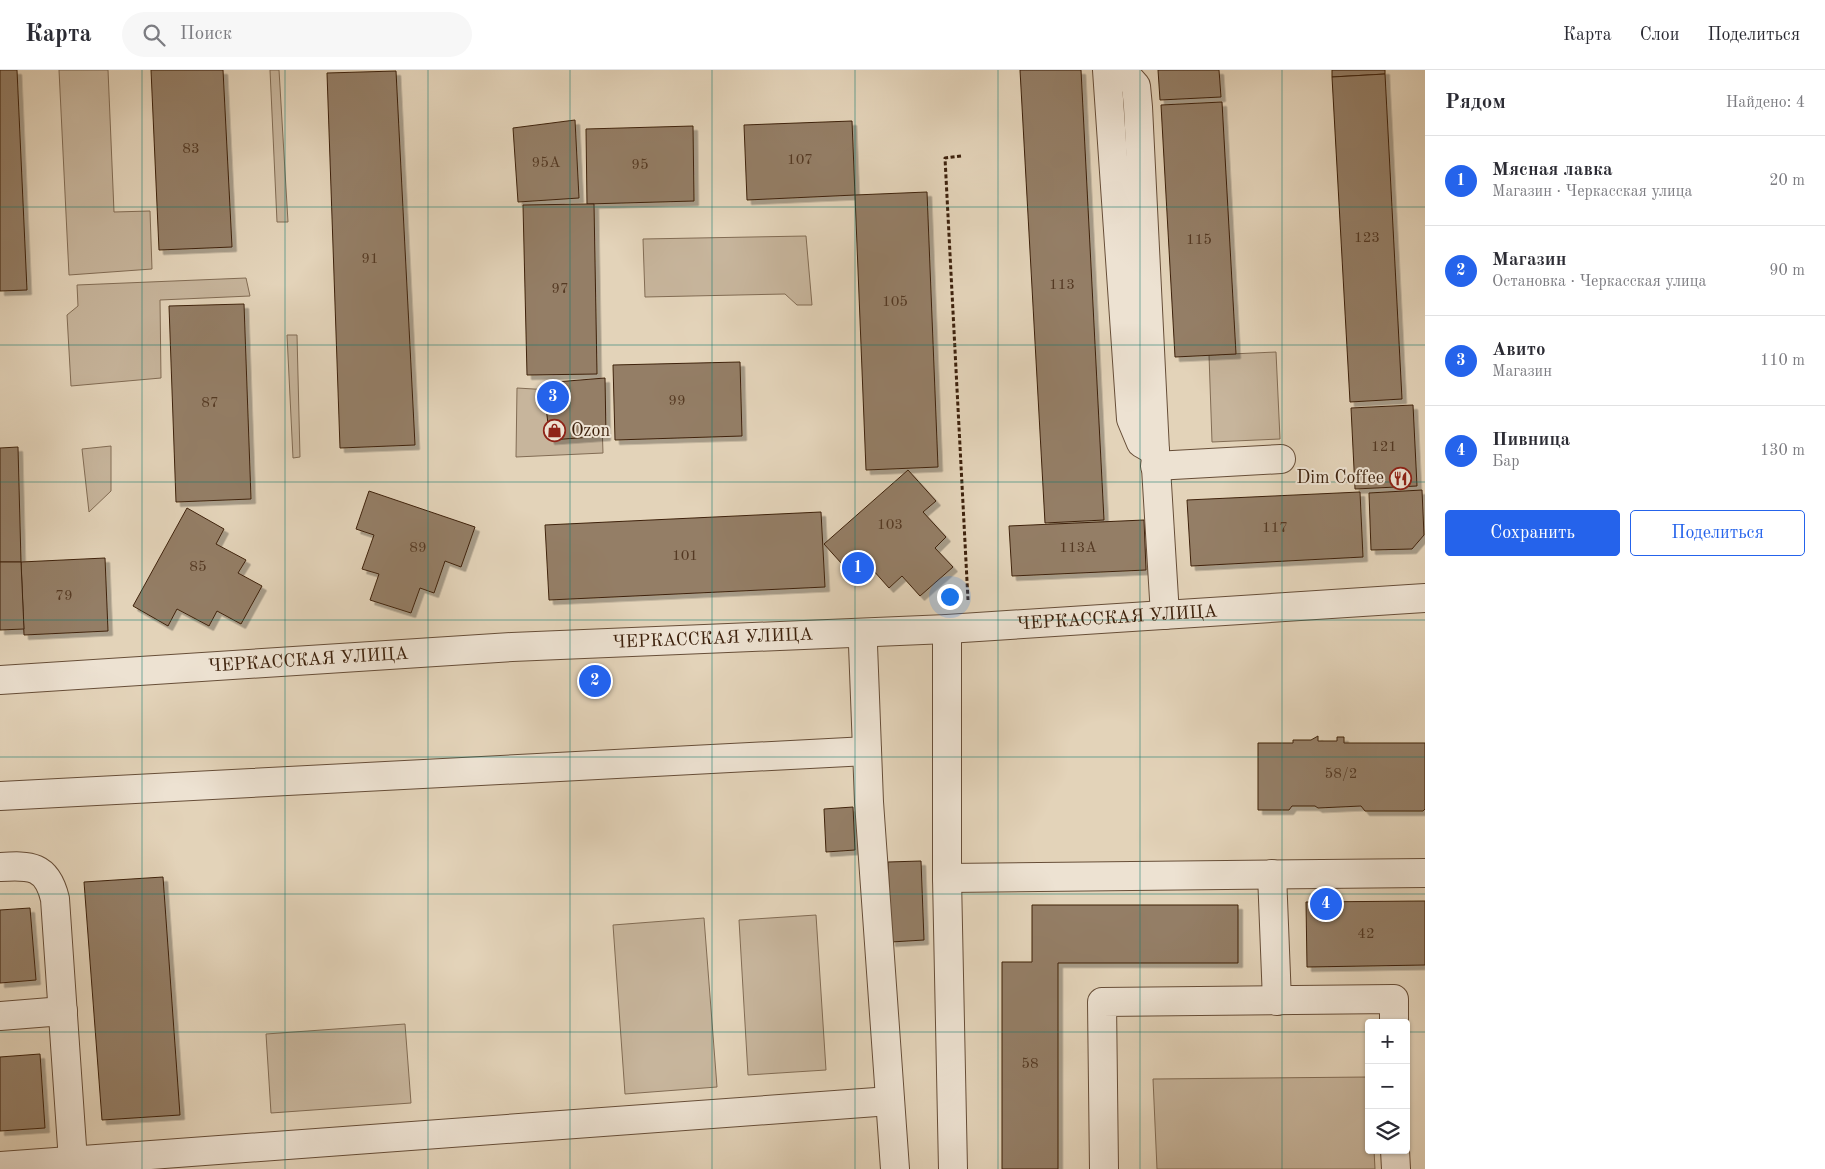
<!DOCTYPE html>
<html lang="ru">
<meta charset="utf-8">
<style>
body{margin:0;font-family:"Old Standard TT",serif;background:#f7f7f7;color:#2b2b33}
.controls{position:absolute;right:15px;bottom:15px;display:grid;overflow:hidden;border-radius:5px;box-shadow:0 1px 4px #0004}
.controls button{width:45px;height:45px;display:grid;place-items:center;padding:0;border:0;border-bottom:1px solid #e1e1e2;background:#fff;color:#2b2b33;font:25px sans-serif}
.you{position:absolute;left:949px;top:526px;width:18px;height:18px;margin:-12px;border:4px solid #fff;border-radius:50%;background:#1a73e8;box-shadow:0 0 0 8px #1a73e833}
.badge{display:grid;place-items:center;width:32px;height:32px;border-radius:50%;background:#2563eb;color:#fff;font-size:16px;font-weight:700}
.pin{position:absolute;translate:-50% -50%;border:2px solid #fff;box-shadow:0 1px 5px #0006}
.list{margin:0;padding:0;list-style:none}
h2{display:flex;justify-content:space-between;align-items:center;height:65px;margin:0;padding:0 20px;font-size:21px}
h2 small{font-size:16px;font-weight:400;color:#7c7c81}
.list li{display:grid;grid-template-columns:32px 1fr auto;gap:15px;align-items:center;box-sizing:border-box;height:90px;padding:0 20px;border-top:1px solid #e1e1e2}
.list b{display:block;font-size:19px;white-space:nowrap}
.list p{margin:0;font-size:16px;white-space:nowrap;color:#7c7c81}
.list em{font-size:16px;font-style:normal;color:#7c7c81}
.actions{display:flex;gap:10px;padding:15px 20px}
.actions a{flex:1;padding:11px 0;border:1px solid #2563eb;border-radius:5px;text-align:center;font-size:18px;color:#2563eb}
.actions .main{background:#2563eb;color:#fff}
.icon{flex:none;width:28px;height:28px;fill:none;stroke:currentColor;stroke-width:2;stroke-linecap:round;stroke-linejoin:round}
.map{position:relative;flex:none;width:1425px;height:1099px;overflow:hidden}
header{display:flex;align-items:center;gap:30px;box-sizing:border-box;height:70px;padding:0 25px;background:#fff;border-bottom:1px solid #e1e1e2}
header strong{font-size:24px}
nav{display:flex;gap:28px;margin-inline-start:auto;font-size:18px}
.search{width:350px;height:45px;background:#f7f7f7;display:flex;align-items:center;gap:12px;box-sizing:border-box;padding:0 18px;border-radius:28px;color:#7c7c81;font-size:19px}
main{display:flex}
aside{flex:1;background:#fff}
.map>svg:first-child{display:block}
.green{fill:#c7b59c;stroke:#826c54}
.building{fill:#947e66;stroke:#3e220d;filter:url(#shadow)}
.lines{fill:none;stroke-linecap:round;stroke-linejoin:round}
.minor-casing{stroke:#674e38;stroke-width:30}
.path{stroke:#3e220d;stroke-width:3;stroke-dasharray:4 2.5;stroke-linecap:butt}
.minor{stroke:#ede2d2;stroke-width:28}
.grid{fill:none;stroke:#0f766e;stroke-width:1;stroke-opacity:0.55}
.labels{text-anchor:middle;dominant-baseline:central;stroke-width:4;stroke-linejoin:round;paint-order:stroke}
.number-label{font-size:15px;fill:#543923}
.poi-label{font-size:18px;fill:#3e220d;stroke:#ede2d2;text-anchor:start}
.street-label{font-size:18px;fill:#3e220d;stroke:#ede2d2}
</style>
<header>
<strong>Карта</strong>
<div class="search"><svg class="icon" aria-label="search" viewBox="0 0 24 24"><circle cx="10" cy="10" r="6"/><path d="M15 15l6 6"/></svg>Поиск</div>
<nav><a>Карта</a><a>Слои</a><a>Поделиться</a></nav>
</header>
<main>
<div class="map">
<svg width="1425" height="1099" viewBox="0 0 1425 1099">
<defs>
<filter id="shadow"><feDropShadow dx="4.5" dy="4.5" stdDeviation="0" flood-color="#0004"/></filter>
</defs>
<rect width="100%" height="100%" fill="#e3d3b9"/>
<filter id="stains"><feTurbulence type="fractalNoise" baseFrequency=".004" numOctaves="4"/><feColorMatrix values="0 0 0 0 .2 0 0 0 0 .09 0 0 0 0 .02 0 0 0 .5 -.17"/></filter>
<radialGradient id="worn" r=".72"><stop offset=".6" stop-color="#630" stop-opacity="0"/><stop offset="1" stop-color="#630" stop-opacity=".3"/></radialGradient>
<g class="green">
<polygon points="59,0 108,0 114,142 150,141 152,199 69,205"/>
<polygon points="270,0 279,0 288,152 277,152"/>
<polygon points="806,166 812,235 797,235 785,224 645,227 643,169"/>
<polygon points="246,208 250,226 160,230 161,308 71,316 67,245 78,236 77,215"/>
<polygon points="287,265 297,265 300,387 293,388"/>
<polygon points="1276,282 1280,369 1212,372 1209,285"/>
<polygon points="517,318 601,323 603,383 516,387"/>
<polygon points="111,376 111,421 89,442 82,379"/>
<polygon points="816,845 826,1000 748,1005 739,850"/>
<polygon points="704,848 717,1017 625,1024 613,855"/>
<polygon points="405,954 411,1033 271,1043 266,964"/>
<polygon points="1369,1007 1369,1080 1374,1080 1375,1099 1157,1099 1153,1009"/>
</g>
<g class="building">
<polygon points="0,0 17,0 27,220 0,221"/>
<polygon points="151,0 223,0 232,177 159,180"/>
<polygon points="1020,0 1081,0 1104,450 1045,453"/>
<polygon points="1158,0 1219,0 1221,27 1160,30"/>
<polygon points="1332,0 1385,0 1385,4 1332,7"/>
<polygon points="396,1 415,375 340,378 327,3"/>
<polygon points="1385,4 1402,329 1350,332 1332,7"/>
<polygon points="1222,32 1236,284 1175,287 1161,35"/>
<polygon points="575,50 579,128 518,132 513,58"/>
<polygon points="852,51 855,125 747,130 744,55"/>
<polygon points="693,56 694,131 587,134 586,59"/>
<polygon points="927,122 938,397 866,400 855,125"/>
<polygon points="587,134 594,134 597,304 527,305 523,135"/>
<polygon points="244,234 251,429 176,432 169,236"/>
<polygon points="740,292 742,366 615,370 613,295"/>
<polygon points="605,308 606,366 550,370 543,313"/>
<polygon points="1413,335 1417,416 1355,419 1351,338"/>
<polygon points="18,377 21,492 0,492 0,378"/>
<polygon points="908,400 936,431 923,442 946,467 935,478 953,497 920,526 902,506 889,518 865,491 851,504 824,474"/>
<polygon points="1422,420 1424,465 1412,479 1371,480 1369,423"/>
<polygon points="369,421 475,457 461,497 445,491 434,523 420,518 411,543 370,530 379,504 362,499 374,465 356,459"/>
<polygon points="1360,422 1363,487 1191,496 1187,430"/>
<polygon points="187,438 224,459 216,474 246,490 238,503 262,516 241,554 217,541 209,556 177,539 168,556 133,536"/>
<polygon points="821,442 825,517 549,530 545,455"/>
<polygon points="1144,450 1146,500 1012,506 1009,456"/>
<polygon points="105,488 108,561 24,565 21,492"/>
<polygon points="0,492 21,492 24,559 0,560"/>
<polygon points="1318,666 1318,671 1337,671 1337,667 1344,667 1344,673 1425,673 1425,739 1423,741 1365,741 1361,736 1318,738 1315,736 1292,736 1289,740 1258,740 1258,673 1293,673 1293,670 1311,670"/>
<polygon points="853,737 855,780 826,782 824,739"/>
<polygon points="921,791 924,870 891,872 888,792"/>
<polygon points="163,807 180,1045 102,1050 84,812"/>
<polygon points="1425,831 1425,895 1307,897 1306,832"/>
<polygon points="1032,835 1238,835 1238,893 1058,893 1058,1099 1002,1099 1002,892 1032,892"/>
<polygon points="30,838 36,910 0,913 0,840"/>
<polygon points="40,984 45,1058 0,1061 0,987"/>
</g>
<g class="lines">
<defs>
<g id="minor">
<polyline points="1107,0 1131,349 1141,373 1155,381"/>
<polyline points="1122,0 1136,16 1138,37 1155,381 1165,545"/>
<polyline points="1155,396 1281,389"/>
<polyline points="947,559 947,808 953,1099"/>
<polyline points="863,575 869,732 895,1099"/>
<path id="s1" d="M 0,610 L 512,577 L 947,559 L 1425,528"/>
<polyline points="0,726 867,681"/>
<path d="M 0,797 C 30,795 47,795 55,829 L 73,1091"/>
<polyline points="1272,804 1277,931"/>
<polyline points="947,808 1425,803"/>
<polyline points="0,946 63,941"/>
<polyline points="1395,1080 1396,1099"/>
<polyline points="0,1096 890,1031"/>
<polyline points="1104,1099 1102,932 1394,929 1394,953"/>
</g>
</defs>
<use href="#minor" class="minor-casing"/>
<polyline class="path" points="961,86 945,88 968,530"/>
<use href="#minor" class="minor"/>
</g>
<path class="grid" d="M 142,0 L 142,1099M 285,0 L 285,1099M 428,0 L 428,1099M 570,0 L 570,1099M 712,0 L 712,1099M 855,0 L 855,1099M 998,0 L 998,1099M 1140,0 L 1140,1099M 1282,0 L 1282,1099M 0,137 L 1425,137M 0,275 L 1425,275M 0,412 L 1425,412M 0,550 L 1425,550M 0,687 L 1425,687M 0,824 L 1425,824M 0,962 L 1369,962M 1406,962 L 1425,962"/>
<defs>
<symbol id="shop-ring" viewBox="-11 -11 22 22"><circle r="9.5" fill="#ede2d2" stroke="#8f2418" stroke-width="1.5"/><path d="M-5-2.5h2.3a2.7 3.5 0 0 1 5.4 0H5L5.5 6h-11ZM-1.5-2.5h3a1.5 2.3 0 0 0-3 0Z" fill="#8f2418"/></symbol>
<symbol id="restaurant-ring" viewBox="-11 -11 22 22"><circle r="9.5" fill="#ede2d2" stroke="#8f2418" stroke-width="1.5"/><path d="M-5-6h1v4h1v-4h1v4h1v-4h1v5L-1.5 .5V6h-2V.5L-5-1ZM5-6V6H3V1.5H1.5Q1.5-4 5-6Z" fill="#8f2418"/></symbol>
</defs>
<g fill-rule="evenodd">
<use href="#shop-ring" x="542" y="348" width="25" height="25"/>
<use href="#restaurant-ring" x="1388" y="396" width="25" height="25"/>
</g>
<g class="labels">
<g class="number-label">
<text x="191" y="79">83</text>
<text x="800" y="90">107</text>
<text x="546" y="93">95А</text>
<text x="640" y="95">95</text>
<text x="1367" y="168">123</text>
<text x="1199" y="170">115</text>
<text x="370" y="189">91</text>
<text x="1062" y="215">113</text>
<text x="560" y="219">97</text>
<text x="895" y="232">105</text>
<text x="677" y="331">99</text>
<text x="210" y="333">87</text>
<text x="1384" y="377">121</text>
<text x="890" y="455">103</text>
<text x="1275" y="458">117</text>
<text x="418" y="478">89</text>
<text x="1078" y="478">113А</text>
<text x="685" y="486">101</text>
<text x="198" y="497">85</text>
<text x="64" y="526">79</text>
<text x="1341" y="704">58/2</text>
<text x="1366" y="864">42</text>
<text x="1030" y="994">58</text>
</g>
<g class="poi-label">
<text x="571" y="361">Ozon</text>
<text x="1384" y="408" text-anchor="end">Dim Coffee</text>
</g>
<g class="street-label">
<text stroke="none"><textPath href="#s1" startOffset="1119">ЧЕРКАССКАЯ УЛИЦА</textPath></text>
<text stroke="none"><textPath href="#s1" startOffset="714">ЧЕРКАССКАЯ УЛИЦА</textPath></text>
<text stroke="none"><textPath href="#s1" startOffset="309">ЧЕРКАССКАЯ УЛИЦА</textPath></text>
</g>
</g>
<rect width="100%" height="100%" filter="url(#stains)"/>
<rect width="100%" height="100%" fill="url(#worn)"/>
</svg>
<div class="controls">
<button>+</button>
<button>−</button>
<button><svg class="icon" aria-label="layers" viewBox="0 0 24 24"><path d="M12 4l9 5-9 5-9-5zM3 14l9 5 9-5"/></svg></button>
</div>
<div class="you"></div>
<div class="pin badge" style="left:858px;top:498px">1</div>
<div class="pin badge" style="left:595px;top:611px">2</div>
<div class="pin badge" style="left:553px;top:327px">3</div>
<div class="pin badge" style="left:1326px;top:834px">4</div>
</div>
<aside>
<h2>Рядом<small>Найдено: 4</small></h2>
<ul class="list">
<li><span class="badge">1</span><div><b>Мясная лавка</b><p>Магазин · Черкасская улица</p></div><em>20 m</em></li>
<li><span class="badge">2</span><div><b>Магазин</b><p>Остановка · Черкасская улица</p></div><em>90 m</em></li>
<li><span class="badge">3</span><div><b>Авито</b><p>Магазин</p></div><em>110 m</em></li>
<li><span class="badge">4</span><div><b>Пивница</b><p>Бар</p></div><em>130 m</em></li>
</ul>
<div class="actions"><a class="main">Сохранить</a><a>Поделиться</a></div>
</aside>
</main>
